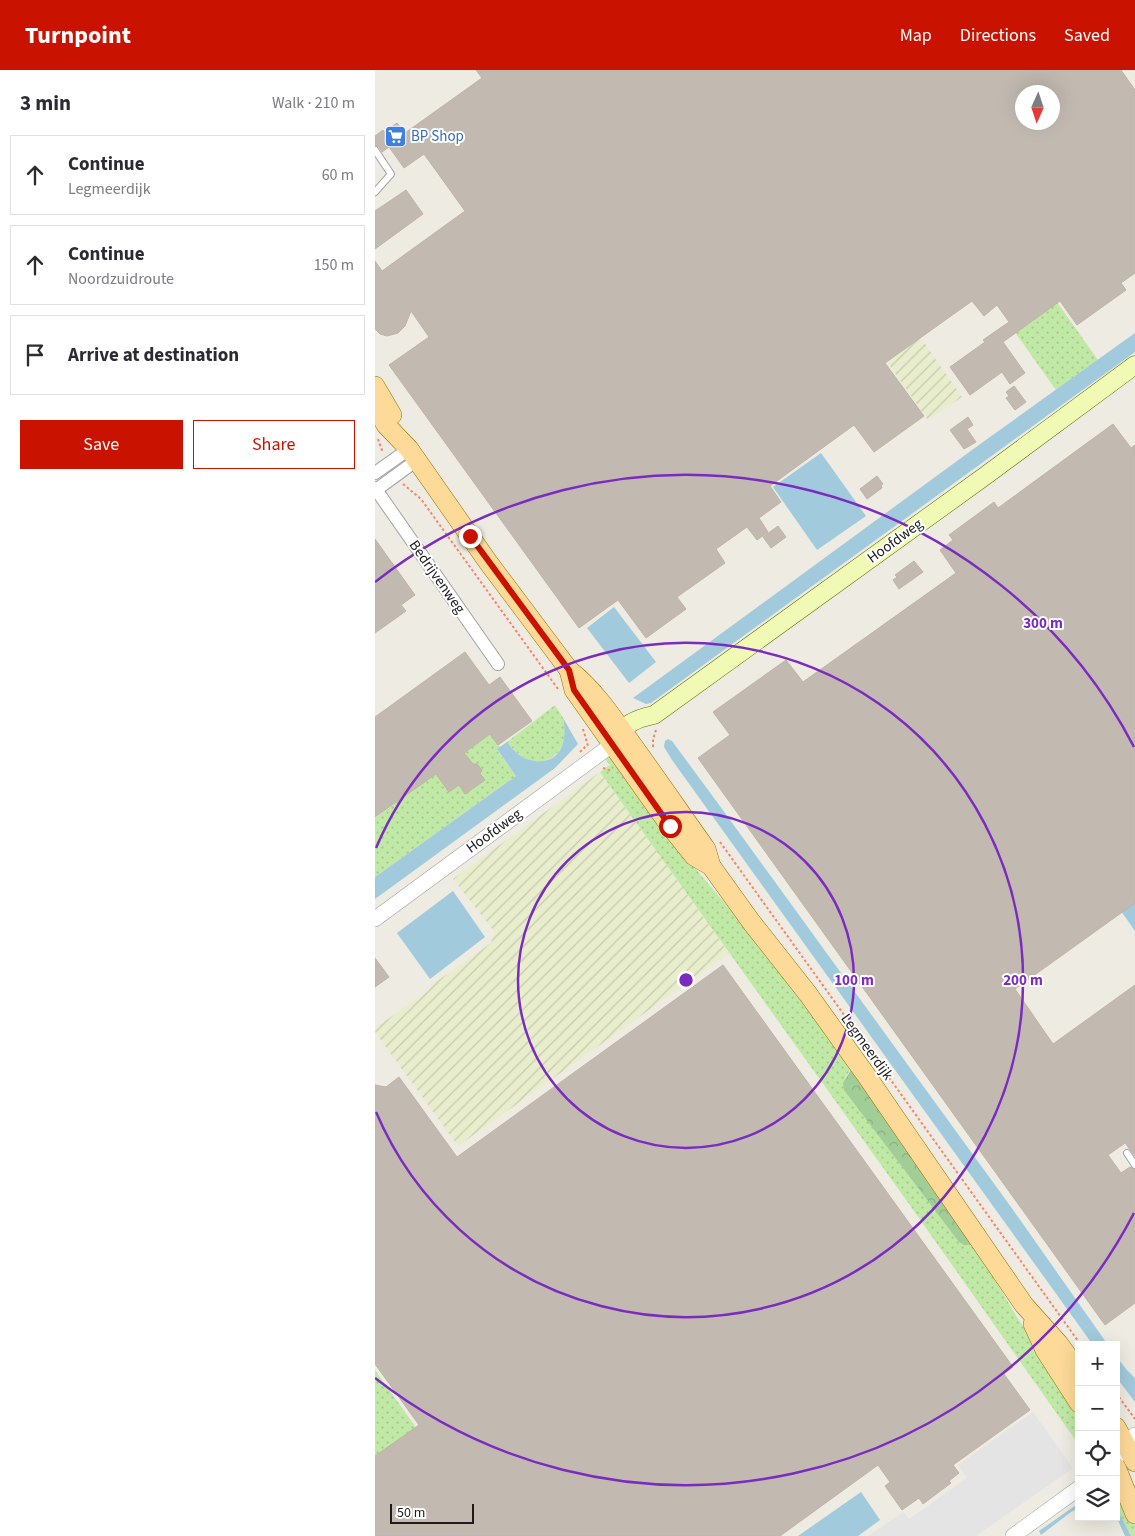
<!DOCTYPE html>
<meta charset="utf-8">
<style>
body{margin:0;font-family:"Source Sans 3",sans-serif;background:#f7f7f7;color:#2b2b33}
.controls{position:absolute;right:15px;bottom:15px;display:grid;overflow:hidden;border-radius:0px;box-shadow:0 5px 20px #0002}
.controls button{width:45px;height:45px;display:grid;place-items:center;padding:0;border:0;border-bottom:1px solid #e1e1e2;background:#fff;color:#2b2b33;font:25px sans-serif}
.compass{position:absolute;left:640px;top:15px;width:45px;height:45px;border-radius:50%;background:#fff;box-shadow:0 5px 20px #0002;rotate:183deg}
.scale{position:absolute;left:15px;bottom:12px;width:84px;box-sizing:border-box;padding-left:5px;border:2px solid #1c1c1c;border-top:0;font-size:14px;line-height:18px;white-space:nowrap;color:#1c1c1c;-webkit-text-stroke:4px #fff;paint-order:stroke}
.stop{position:absolute;width:15px;height:15px;margin:-11px;border:4px solid #c91200;border-radius:50%;background:#fff}
.stop.end{background:#c91200;border-color:#fff;box-shadow:0 1px 5px #0008}
.list{margin:0;padding:0;list-style:none}
h2{display:flex;justify-content:space-between;align-items:center;height:65px;margin:0;padding:0 20px;font-size:21px}
h2 small{font-size:16px;font-weight:400;color:#7c7c81}
.list li{display:grid;grid-template-columns:32px 1fr auto;gap:15px;align-items:center;box-sizing:border-box;height:80px;margin:0 10px 10px;padding:0 10px;border:1px solid #e1e1e2;border-radius:0px}
.list b{display:block;font-size:19px;white-space:nowrap}
.list p{margin:0;font-size:16px;white-space:nowrap;color:#7c7c81}
.list em{font-size:16px;font-style:normal;color:#7c7c81}
.actions{display:flex;gap:10px;padding:15px 20px}
.actions a{flex:1;padding:11px 0;border:1px solid #c91200;border-radius:0px;text-align:center;font-size:18px;color:#c91200}
.actions .main{background:#c91200;color:#fff}
.icon{flex:none;width:28px;height:28px;fill:none;stroke:currentColor;stroke-width:2;stroke-linecap:round;stroke-linejoin:round}
.map{position:relative;flex:none;width:760px;height:1466px;overflow:hidden}
header{display:flex;align-items:center;gap:30px;box-sizing:border-box;height:70px;padding:0 25px;background:#c91200;color:#fff}
header strong{font-size:24px}
nav{display:flex;gap:28px;margin-inline-start:auto;font-size:18px}
main{display:flex}
aside{flex:1;background:#fff}
.map>svg:first-child{display:block}
.farmland{fill:url(#farmland-furrows)}
.grass{fill:url(#grass-dots)}
.forest{fill:url(#forest-crowns)}
.parking{fill:#e4e4e4}
.water{fill:#a1cadc}
.building{fill:#c2bab1;stroke:#c0b3a4;fill-rule:evenodd}
.lines{fill:none;stroke-linecap:round;stroke-linejoin:round}
.service-casing{stroke:#a3a3a3;stroke-width:8}
.minor-casing{stroke:#a3a3a3;stroke-width:14}
.tertiary-casing{stroke:#a3a3a3;stroke-width:16}
.secondary-casing{stroke:#5d7304;stroke-width:19}
.primary-casing{stroke:#957100;stroke-width:20}
.path{stroke:#fb8266;stroke-width:2;stroke-dasharray:2.5 2.5;stroke-linecap:butt}
.service{stroke:#fff;stroke-width:6}
.minor{stroke:#fff;stroke-width:12}
.tertiary{stroke:#fff;stroke-width:15}
.secondary{stroke:#f0fab4;stroke-width:18}
.primary{stroke:#fdda98;stroke-width:19}
.route{stroke:#c91200;stroke-width:6}
.ring{fill:none;stroke:#7b2cbf;stroke-width:2.5}
.labels{text-anchor:middle;dominant-baseline:central;stroke-width:4;stroke-linejoin:round;paint-order:stroke}
.shop-label{font-size:15px;fill:#366cbe;stroke:#fff;text-anchor:start}
.street-label{font-size:15px;fill:#1c1c1c;stroke:#fff}
.centre{fill:#7b2cbf;stroke:#fff;stroke-width:2.5}
.ring-label{font-size:15px;text-anchor:middle;font-weight:bold;fill:#7b2cbf;stroke:#fff;stroke-width:4;stroke-linejoin:round;paint-order:stroke}
</style>
<header>
<strong>Turnpoint</strong>
<nav><a>Map</a><a>Directions</a><a>Saved</a></nav>
</header>
<main>
<aside>
<h2>3 min<small>Walk · 210 m</small></h2>
<ul class="list">
<li><svg class="icon" aria-label="ahead" viewBox="0 0 24 24"><path d="M12 20V5M6 11l6-6 6 6"/></svg><div><b>Continue</b><p>Legmeerdijk</p></div><em>60 m</em></li>
<li><svg class="icon" aria-label="ahead" viewBox="0 0 24 24"><path d="M12 20V5M6 11l6-6 6 6"/></svg><div><b>Continue</b><p>Noordzuidroute</p></div><em>150 m</em></li>
<li><svg class="icon" aria-label="arrive" viewBox="0 0 24 24"><path d="M6 21V4h12l-3 4 3 4H6"/></svg><div><b>Arrive at destination</b></div></li>
</ul>
<div class="actions"><a class="main">Save</a><a>Share</a></div>
</aside>
<div class="map">
<svg width="760" height="1466" viewBox="0 0 760 1466">
<defs>
<pattern id="farmland-furrows" width="10" height="10" patternUnits="userSpaceOnUse" patternTransform="scale(1.25)"><rect width="10" height="10" fill="#e8edcc"/><path d="M-1 1l2-2M0 10L10 0M9 11l2-2" fill="none" stroke="#c6cbaf"/></pattern>
<pattern id="grass-dots" width="8" height="8" patternUnits="userSpaceOnUse" patternTransform="scale(1.25)"><rect width="8" height="8" fill="#c1e9a6"/><path d="M2 2h.1M6 6h.1" fill="none" stroke="#a5c78e" stroke-width="1.8" stroke-linecap="round"/></pattern>
<pattern id="forest-crowns" width="20" height="18" patternUnits="userSpaceOnUse" patternTransform="scale(1.25)"><rect width="20" height="18" fill="#a1ce96"/><path d="M2 6a3 3 0 1 1 6 0M12 15a3 3 0 1 1 6 0" fill="none" stroke="#8ab081"/></pattern>
</defs>
<rect width="100%" height="100%" fill="#eeebe2"/>
<g class="farmland">
<polygon points="544,265 587,327 553,350 510,289"/>
<polygon points="225,702 354,883 83,1076 0,962 0,958 53,921 58,914 116,873 119,861 78,809"/>
</g>
<g class="grass">
<polygon points="679,228 723,290 681,320 637,258"/>
<path d="M 180,635 C 182,639 186,644 188,648 C 191,654 190,661 190,667 C 187,687 167,697 149,688 C 142,684 137,678 132,672 Z"/>
<polygon points="115,664 125,677 122,680 141,706 0,807 0,748"/>
<polygon points="235,686 301,776 400,892 477,997 470,1008 589,1175 599,1175 642,1247 704,1340 704,1375 539,1141 225,702 235,695 229,688"/>
<polygon points="0,1300 42,1359 0,1389"/>
<polygon points="741,1422 760,1452 760,1466 756,1466 741,1437"/>
</g>
<polygon class="forest" points="477,998 599,1175 589,1175 584,1172 469,1020 468,1013"/>
<polygon class="parking" points="658,1342 698,1398 601,1466 493,1466 528,1442 534,1449 592,1408 583,1395"/>
<g class="water">
<polygon points="760,263 760,282 276,633 271,634 258,628 608,372"/>
<polygon points="446,383 491,446 442,480 398,417"/>
<polygon points="239,537 281,592 254,613 212,558"/>
<path d="M 188,648 L 203,674 L 180,698 L 0,829 L 0,807 L 141,706 L 122,679 L 132,672 C 135,676 138,680 142,683 C 147,688 153,690 160,691 C 187,694 193,669 188,648 Z"/>
<polygon points="293,669 297,671 339,728 636,1137 733,1275 718,1275 297,690 289,677 290,671"/>
<polygon points="78,821 110,867 55,909 22,863"/>
<polygon points="760,831 760,861 746,841"/>
<polygon points="741,1286 751,1299 760,1308 760,1332 741,1307"/>
<polygon points="486,1422 505,1450 483,1466 423,1466"/>
<polygon points="704,1433 704,1438 696,1442 666,1465 664,1461"/>
<polygon points="741,1437 756,1466 750,1466 741,1446"/>
</g>
<g class="building">
<path d="M 101,0 L 746,0 L 760,20 L 760,203 L 746,213 L 751,220 L 702,255 L 685,231 L 628,272 L 650,303 L 635,314 L 627,302 L 595,325 L 575,297 L 610,272 L 608,270 L 634,252 L 622,235 L 609,246 L 597,231 L 510,293 L 549,346 L 499,382 L 479,355 L 395,416 L 406,432 L 384,448 L 393,462 L 382,470 L 372,457 L 341,479 L 350,493 L 302,527 L 311,539 L 271,568 L 243,530 L 204,558 L 14,295 L 54,267 L 36,241 L 30,256 L 23,263 L 12,266 L 5,264 L 0,259 L 0,191 L 7,201 L 90,141 L 49,84 L 29,98 L 14,77 L 7,82 L 4,77 L 0,75 L 0,66 L 8,60 L 9,62 L 22,53 L 30,63 L 107,8 ZM 648,22 L 678,22 L 678,52 L 648,52 Z"/>
<polygon points="31,120 48,144 0,179 0,141"/>
<polygon points="639,316 651,332 640,340 631,328 634,326 631,322"/>
<polygon points="593,347 598,355 592,359 601,372 589,379 575,360"/>
<polygon points="738,354 756,378 760,375 760,833 640,919 678,974 760,915 760,1086 750,1073 733,1085 746,1103 755,1097 760,1100 760,1233 730,1255 323,688 355,665 338,642 411,590 428,612 581,503 565,480 578,470 574,465 619,432 623,438"/>
<polygon points="502,406 508,414 506,415 507,418 492,429 485,419"/>
<polygon points="403,456 411,467 396,478 388,467"/>
<polygon points="0,469 40,525 26,535 31,541 0,563"/>
<polygon points="539,491 548,502 524,519 518,510 522,507 520,505"/>
<polygon points="90,582 114,615 125,607 157,651 123,675 115,664 89,683 98,694 102,694 107,700 105,704 110,710 90,724 84,715 74,722 61,704 0,747 0,647"/>
<polygon points="0,888 14,907 0,917"/>
<polygon points="348,895 638,1297 629,1304 655,1340 578,1395 584,1403 574,1411 576,1413 548,1434 544,1428 527,1440 510,1416 515,1412 503,1395 405,1466 0,1466 0,1386 44,1355 0,1294 0,1015 11,1017 24,1007 82,1087"/>
</g>
<g class="lines">
<defs>
<g id="service">
<polyline points="0,80 16,104 0,122"/>
<polyline points="752,1083 760,1095"/>
</g>
<g id="minor">
<polyline points="0,403 34,379"/>
<polyline points="0,418 123,594"/>
<polyline points="1,420 42,390"/>
</g>
<g id="tertiary">
<polyline points="0,849 238,674"/>
<polyline points="741,1389 750,1372 760,1365"/>
<polyline points="638,1466 704,1418"/>
</g>
<path id="secondary" d="M 239,671 C 250,654 259,649 279,645 L 610,406 L 760,295"/>
<g id="primary">
<polyline points="0,316 17,345"/>
<path d="M 0,336 L 11,355 L 34,379 L 113,492 L 194,600 C 217,618 234,642 251,666 C 278,703 304,741 331,779 L 336,796 L 377,853 L 433,924 L 491,1005 L 649,1235 L 684,1274 L 704,1302"/>
<polyline points="194,600 199,620 295,756 319,786 336,796"/>
<polyline points="658,1254 670,1280 704,1333"/>
<polyline points="741,1357 760,1392"/>
<polyline points="741,1397 760,1444"/>
</g>
</defs>
<use href="#service" class="service-casing"/>
<use href="#minor" class="minor-casing"/>
<use href="#tertiary" class="tertiary-casing"/>
<use href="#secondary" class="secondary-casing"/>
<use href="#primary" class="primary-casing"/>
<g class="path">
<polyline points="3,369 8,383"/>
<polyline points="28,414 46,429 183,619"/>
<polyline points="208,659 213,676"/>
<polyline points="278,677 278,669 281,660"/>
<polyline points="205,682 212,675"/>
<polyline points="228,698 237,701"/>
<polyline points="345,772 706,1275"/>
<polyline points="741,1323 760,1349"/>
</g>
<use href="#service" class="service"/>
<use href="#minor" class="minor"/>
<use href="#tertiary" class="tertiary"/>
<use href="#secondary" class="secondary"/>
<use href="#primary" class="primary"/>
</g>
<g class="lines">
<polyline class="route" points="95,466 194,600 199,620 295,756"/>
</g>
<g class="ring">
<circle cx="311" cy="910" r="168"/>
<path d="M1 778A337 337 0 1 1 1 1042"/>
<path d="M759 1143A505 505 0 0 1 0 1308M0 512A505 505 0 0 1 759 677"/>
</g>
<defs>
<symbol id="supermarket-square" viewBox="-11 -11 22 22"><rect x="-9" y="-9" width="18" height="18" rx="4" fill="#3f7fe0" stroke="#fff"/><path d="M-6-5.5h2.5l.6 2H6L4.5 2H-2.5L-4.4-4H-6ZM-1.5 3.2a1.3 1.3 0 1 0 .1 0ZM3 3.2a1.3 1.3 0 1 0 .1 0Z" fill="#fff"/></symbol>
</defs>
<g fill-rule="evenodd">
<use href="#supermarket-square" x="8" y="54" width="25" height="25"/>
</g>
<g class="labels">
<g class="shop-label">
<text x="36" y="66">BP Shop</text>
</g>
<g class="street-label">
<text transform="translate(520 471) rotate(-36)">Hoofdweg</text>
<text transform="translate(62 507) rotate(55)">Bedrijvenweg</text>
<text transform="translate(119 761) rotate(-36)">Hoofdweg</text>
<text transform="translate(492 977) rotate(54)">Legmeerdijk</text>
</g>
</g>
<circle cx="311" cy="910" r="8" class="centre"/>
<g class="ring-label">
<text x="668" y="558">300 m</text>
<text x="479" y="915">100 m</text>
<text x="648" y="915">200 m</text>
</g>
</svg>
<div class="controls">
<button>+</button>
<button>−</button>
<button><svg class="icon" aria-label="locate" viewBox="0 0 24 24"><circle cx="12" cy="12" r="6"/><path d="M12 2v4M12 18v4M2 12h4M18 12h4"/></svg></button>
<button><svg class="icon" aria-label="layers" viewBox="0 0 24 24"><path d="M12 4l9 5-9 5-9-5zM3 14l9 5 9-5"/></svg></button>
</div>
<svg class="compass" viewBox="-18 -18 36 36"><path d="M0-13l5 13h-10z" fill="#e53935"/><path d="M0 13l5-13h-10z" fill="#7c7c81"/></svg>
<div class="scale">50 m</div>
<div class="stop" style="left:295px;top:756px"></div>
<div class="stop end" style="left:95px;top:466px"></div>
</div>
</main>
